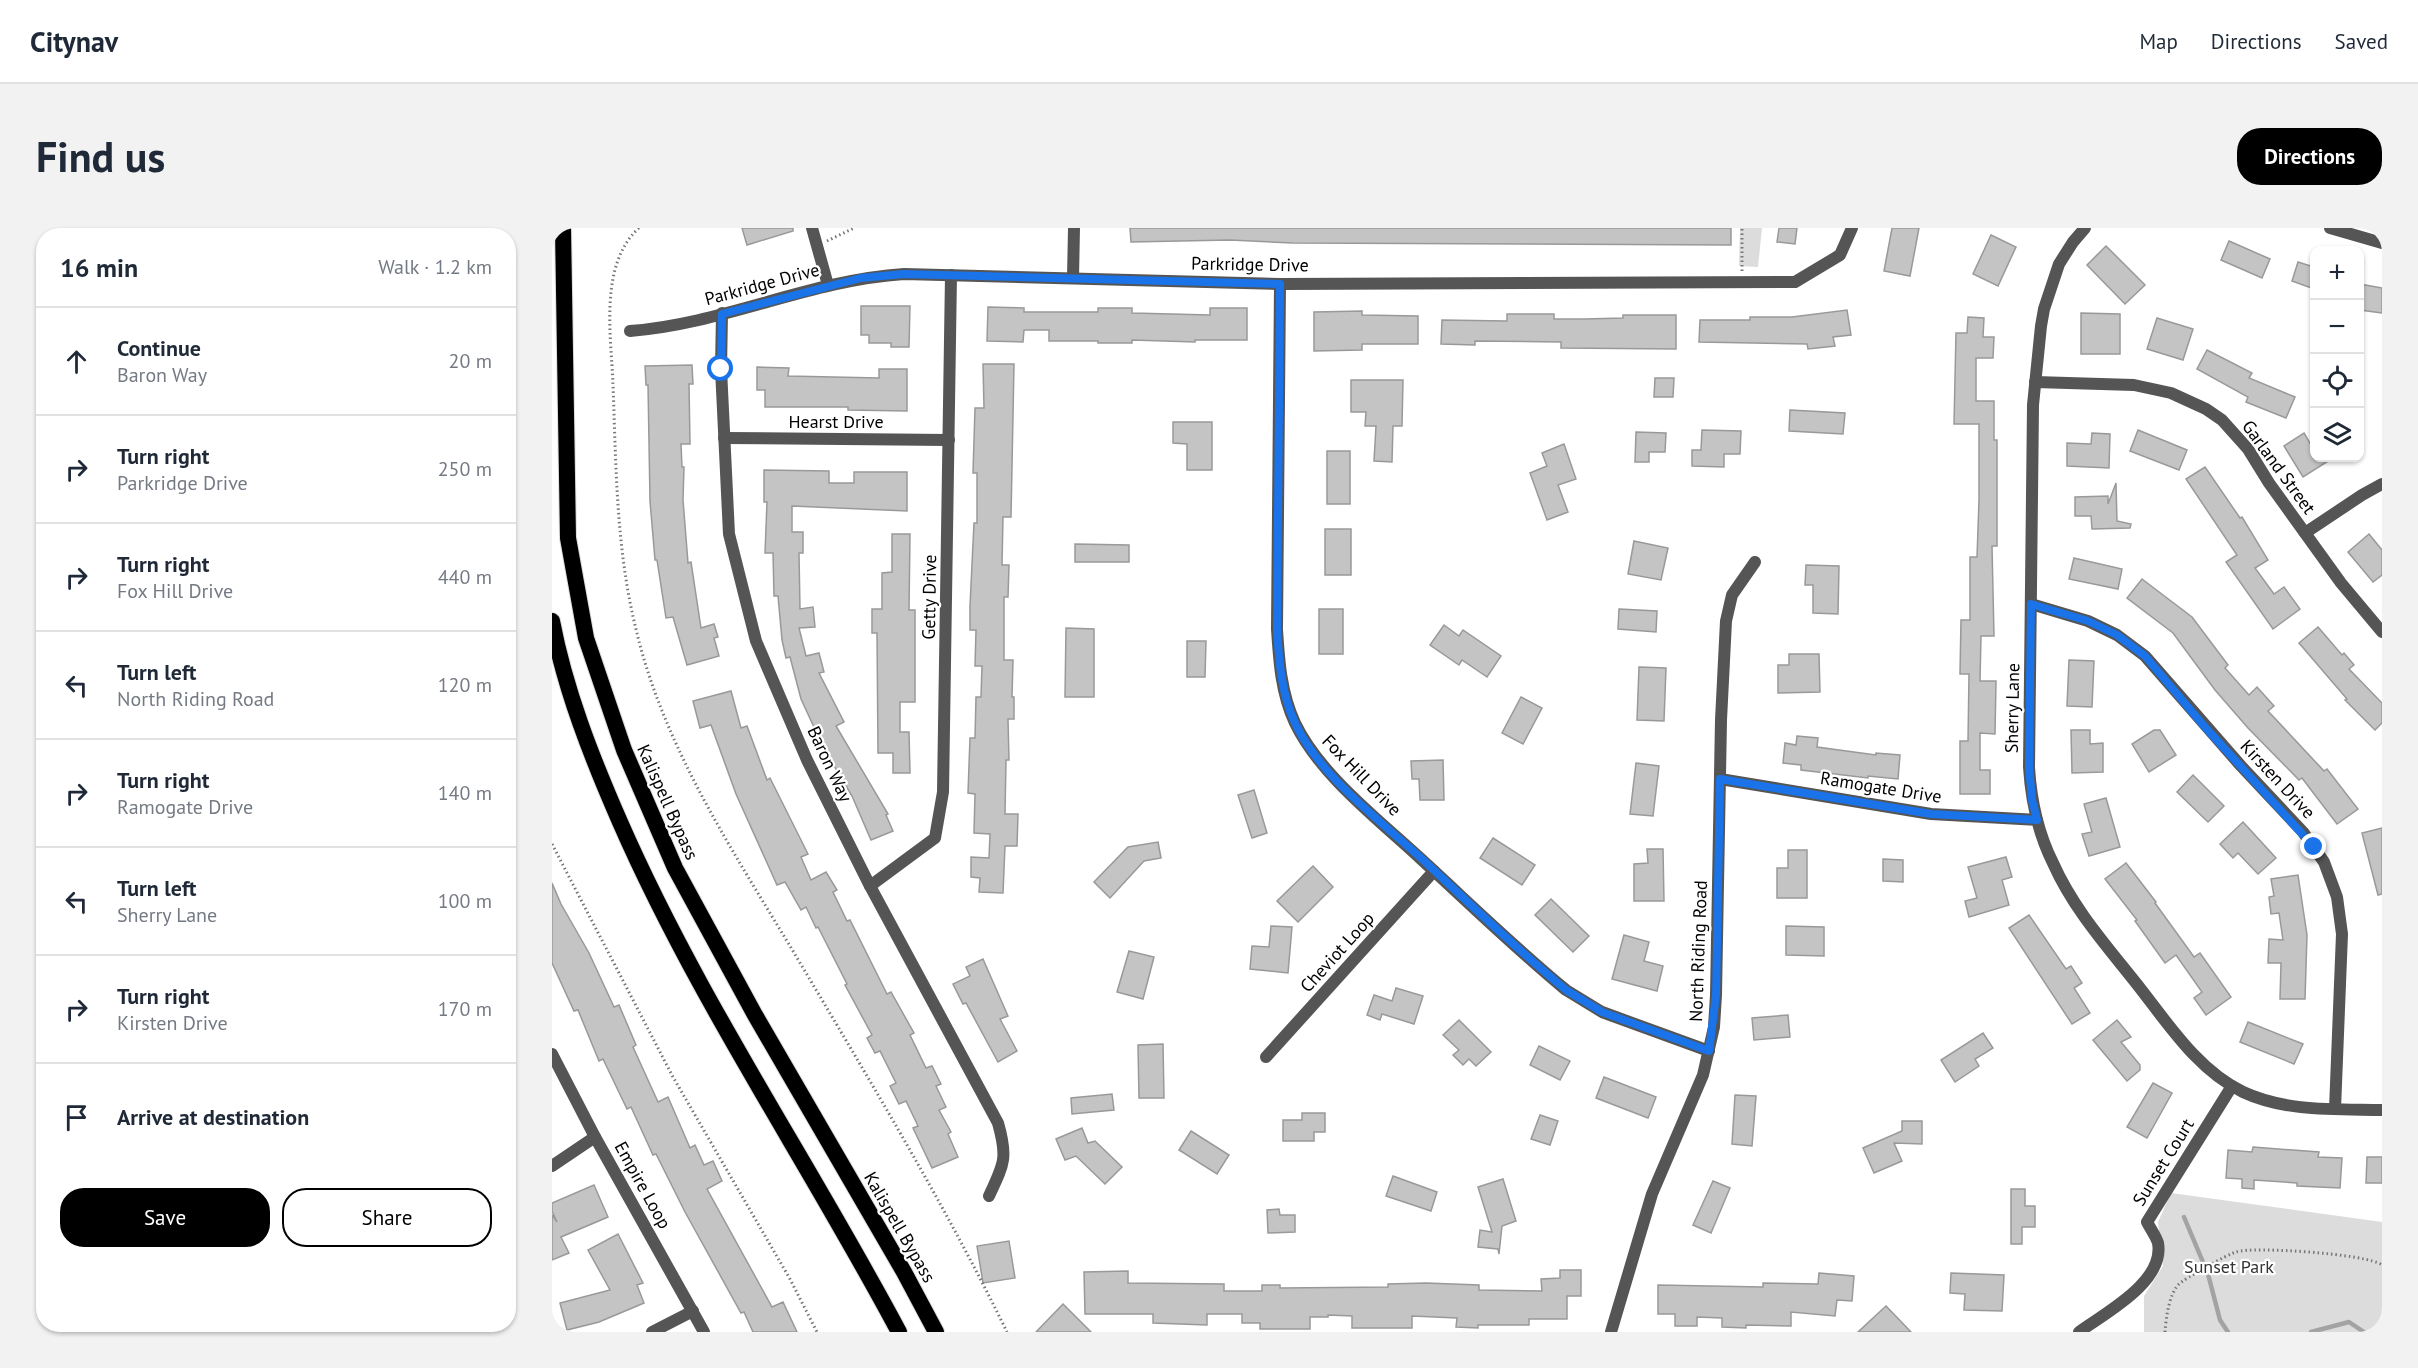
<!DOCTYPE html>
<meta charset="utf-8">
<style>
body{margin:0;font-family:"PT Sans",sans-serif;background:#f2f2f3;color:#1f2937}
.controls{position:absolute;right:18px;top:18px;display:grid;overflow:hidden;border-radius:12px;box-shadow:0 2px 4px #0004}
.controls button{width:54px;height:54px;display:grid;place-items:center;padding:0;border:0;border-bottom:2px solid #e0e1e3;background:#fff;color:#1f2937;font:30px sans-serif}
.stop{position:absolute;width:18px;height:18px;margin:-14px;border:4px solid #1a73e8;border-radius:50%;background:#fff}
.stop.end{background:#1a73e8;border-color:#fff;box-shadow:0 2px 6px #0008}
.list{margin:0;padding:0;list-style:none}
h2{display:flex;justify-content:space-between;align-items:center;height:78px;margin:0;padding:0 24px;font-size:26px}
h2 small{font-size:20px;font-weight:400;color:#747a83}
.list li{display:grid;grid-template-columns:39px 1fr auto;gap:18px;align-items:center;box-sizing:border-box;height:108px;padding:0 24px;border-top:2px solid #e0e1e3}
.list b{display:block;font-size:22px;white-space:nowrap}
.list p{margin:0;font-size:20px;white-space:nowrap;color:#747a83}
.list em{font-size:20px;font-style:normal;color:#747a83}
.actions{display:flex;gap:12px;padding:18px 24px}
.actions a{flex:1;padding:14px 0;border:2px solid #000;border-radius:24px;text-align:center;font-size:21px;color:#000}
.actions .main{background:#000;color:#fff}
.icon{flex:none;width:33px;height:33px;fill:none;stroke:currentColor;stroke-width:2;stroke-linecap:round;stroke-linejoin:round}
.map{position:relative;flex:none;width:1830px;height:1104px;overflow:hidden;border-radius:24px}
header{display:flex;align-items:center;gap:36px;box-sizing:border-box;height:84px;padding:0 30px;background:#fff;border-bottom:2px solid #e0e1e3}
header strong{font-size:28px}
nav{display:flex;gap:33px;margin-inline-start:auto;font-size:21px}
.intro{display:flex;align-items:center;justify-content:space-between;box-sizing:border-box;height:144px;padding:0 36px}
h1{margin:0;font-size:42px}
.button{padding:15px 27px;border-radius:24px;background:#000;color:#fff;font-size:21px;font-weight:700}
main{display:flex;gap:36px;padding:0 36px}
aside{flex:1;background:#fff;border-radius:24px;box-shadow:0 2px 4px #0004}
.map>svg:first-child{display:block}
.green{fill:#dcdcdc}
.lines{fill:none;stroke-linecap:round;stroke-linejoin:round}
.stream{stroke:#a3a3a3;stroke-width:4.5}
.building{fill:#c4c4c4;stroke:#999;stroke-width:1.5}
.trunk-casing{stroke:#dbdbdb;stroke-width:18}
.path{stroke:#777;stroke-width:3;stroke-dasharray:1.5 3;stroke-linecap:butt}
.minor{stroke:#555;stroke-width:12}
.trunk{stroke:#000;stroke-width:16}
.route{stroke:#1a73e8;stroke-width:8}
.labels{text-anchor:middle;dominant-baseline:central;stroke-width:4.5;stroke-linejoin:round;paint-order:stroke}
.street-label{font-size:18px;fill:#000;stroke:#fff}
.park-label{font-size:18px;fill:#333;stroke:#fff}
</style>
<header>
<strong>Citynav</strong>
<nav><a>Map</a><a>Directions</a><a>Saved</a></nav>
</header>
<div class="intro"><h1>Find us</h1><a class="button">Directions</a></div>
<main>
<aside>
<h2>16 min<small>Walk · 1.2 km</small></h2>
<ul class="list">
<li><svg class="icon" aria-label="ahead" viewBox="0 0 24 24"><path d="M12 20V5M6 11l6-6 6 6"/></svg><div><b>Continue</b><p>Baron Way</p></div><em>20 m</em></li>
<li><svg class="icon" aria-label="right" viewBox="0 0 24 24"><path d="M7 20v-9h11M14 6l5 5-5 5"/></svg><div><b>Turn right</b><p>Parkridge Drive</p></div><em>250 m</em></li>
<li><svg class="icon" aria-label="right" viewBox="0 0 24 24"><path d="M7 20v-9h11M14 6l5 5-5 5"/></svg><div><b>Turn right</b><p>Fox Hill Drive</p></div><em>440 m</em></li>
<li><svg class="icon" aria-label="left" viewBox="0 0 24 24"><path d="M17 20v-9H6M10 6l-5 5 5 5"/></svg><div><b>Turn left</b><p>North Riding Road</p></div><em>120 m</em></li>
<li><svg class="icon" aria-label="right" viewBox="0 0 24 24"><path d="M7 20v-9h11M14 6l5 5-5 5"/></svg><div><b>Turn right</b><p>Ramogate Drive</p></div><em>140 m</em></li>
<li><svg class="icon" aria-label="left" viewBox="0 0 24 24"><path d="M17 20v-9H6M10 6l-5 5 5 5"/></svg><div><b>Turn left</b><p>Sherry Lane</p></div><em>100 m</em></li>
<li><svg class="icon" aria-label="right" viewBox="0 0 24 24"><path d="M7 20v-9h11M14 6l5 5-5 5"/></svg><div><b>Turn right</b><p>Kirsten Drive</p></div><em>170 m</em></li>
<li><svg class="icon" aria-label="arrive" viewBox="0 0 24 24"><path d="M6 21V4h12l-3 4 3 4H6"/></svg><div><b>Arrive at destination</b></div></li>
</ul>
<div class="actions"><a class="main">Save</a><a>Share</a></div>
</aside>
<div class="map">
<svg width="1830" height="1104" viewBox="0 0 1830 1104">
<rect width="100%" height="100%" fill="#fff"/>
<g class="green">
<polygon points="1188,0 1210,0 1206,39 1187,38"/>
<polygon points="1619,965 1830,994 1830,1104 1592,1104 1592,1068 1611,1038 1606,994"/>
</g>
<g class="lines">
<g class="stream">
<polyline points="1632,989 1656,1046 1668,1092 1676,1104"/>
<polyline points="1759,1104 1797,1094 1812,1104"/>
</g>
</g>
<g class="building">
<polygon points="190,0 241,0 241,3 195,17"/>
<polygon points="578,0 1179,0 1179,17 741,15 678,12 579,14"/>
<polygon points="1227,0 1245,0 1243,16 1225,14"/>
<polygon points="1340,0 1367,0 1358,48 1332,43"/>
<polygon points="1439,7 1464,19 1446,58 1421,46"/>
<polygon points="1677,13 1718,31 1710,50 1669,32"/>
<polygon points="1554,18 1593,57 1573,76 1535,37"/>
<polygon points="1746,34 1762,39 1762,61 1740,53"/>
<polygon points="1808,56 1830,60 1830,85 1808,82"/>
<polygon points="309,78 358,78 357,119 339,119 339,115 317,115 317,107 309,107"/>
<polygon points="436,79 472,80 472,84 546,84 546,80 580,80 580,85 658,87 658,80 695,80 695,112 643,112 643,114 580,112 580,115 546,115 546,113 497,113 497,102 472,102 471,114 435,113"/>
<polygon points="1295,82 1299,107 1281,109 1283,118 1256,121 1255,116 1147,114 1148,92 1198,92 1198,89 1240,89"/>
<polygon points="810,83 810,87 866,88 866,116 810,116 810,122 762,123 762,84"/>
<polygon points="1529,85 1568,86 1568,126 1529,126"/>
<polygon points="955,86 1002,86 1002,91 1032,91 1071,90 1071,87 1124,87 1124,121 1009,120 1009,114 923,113 923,117 889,116 890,92 955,93"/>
<polygon points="1416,89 1432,90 1431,109 1442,109 1441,130 1424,130 1424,173 1442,173 1442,212 1445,212 1445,318 1440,318 1442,408 1429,408 1428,453 1444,453 1443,506 1428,505 1428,542 1438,542 1438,566 1408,566 1408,513 1416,513 1417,446 1408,446 1409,392 1418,392 1418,329 1425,329 1427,272 1427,196 1402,196 1404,105 1415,105"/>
<polygon points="1605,90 1641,101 1631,132 1595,121"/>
<polygon points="1655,122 1700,145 1697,150 1743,169 1734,190 1694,174 1696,169 1645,141"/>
<polygon points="431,136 462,136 459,289 451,289 450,337 457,337 456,369 452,369 452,432 461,432 460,469 462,469 462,491 456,491 457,532 454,532 453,586 466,586 465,618 453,618 451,665 427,664 428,650 419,649 419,629 437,630 438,606 422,605 423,566 416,565 418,510 423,510 424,469 429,469 430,438 423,438 424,402 418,402 418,378 422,295 425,295 425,245 421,245 423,180 432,180"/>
<polygon points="140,137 141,156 137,156 138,216 129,216 130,239 132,239 131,272 136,335 139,334 149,400 162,396 166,409 162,410 167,428 135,437 121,389 114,390 105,332 103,332 98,273 96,157 94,157 93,138"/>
<polygon points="205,139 237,140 236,148 327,150 327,141 355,141 355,183 296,182 296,179 213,179 213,162 205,162"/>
<polygon points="1103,150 1122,150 1121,169 1102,169"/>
<polygon points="799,152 851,152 850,198 841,198 840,234 822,233 824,198 813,198 814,184 799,184"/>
<polygon points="1238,182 1293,185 1291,206 1237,203"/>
<polygon points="621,194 660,194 660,242 635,242 635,216 621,215"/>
<polygon points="1150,202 1189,203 1188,226 1172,226 1172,239 1140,238 1140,222 1149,222"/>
<polygon points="1586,202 1635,222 1627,242 1578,223"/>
<polygon points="1084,204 1114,205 1113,224 1097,224 1097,234 1083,234"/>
<polygon points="1540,205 1558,206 1557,240 1515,238 1515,215 1539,216"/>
<polygon points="1752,205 1762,222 1762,230 1781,230 1751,249 1732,218"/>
<polygon points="1012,216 1024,251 1006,257 1016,284 995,292 978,245 995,238 990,225"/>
<rect x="775" y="223" width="23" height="53"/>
<polygon points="1653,239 1688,290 1690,289 1716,332 1703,340 1722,366 1732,359 1748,381 1721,401 1674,334 1685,327 1634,251"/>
<polygon points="212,242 277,243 277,255 302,255 302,244 355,244 355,283 240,278 240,304 251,304 251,325 247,325 248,381 261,379 263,399 247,400 254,428 267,425 272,444 267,445 292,494 284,498 336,586 334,587 341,603 319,612 300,568 272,521 249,471 238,429 234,430 230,412 226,368 222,368 221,325 213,325 215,274 212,274"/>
<polygon points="1564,255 1565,293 1579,296 1578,300 1540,301 1539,288 1523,288 1523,269 1556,268 1556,276"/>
<rect x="773" y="301" width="26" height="46"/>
<polygon points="340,306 358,306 357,382 363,382 363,474 348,474 348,504 357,504 358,545 341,545 341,525 326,525 325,405 320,405 320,381 330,381 330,345 340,344"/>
<polygon points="1817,306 1830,322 1830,347 1821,354 1796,324"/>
<polygon points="1082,313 1116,320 1109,352 1076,346"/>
<polygon points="523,316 577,317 577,334 523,334"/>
<polygon points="1522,330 1570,341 1566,361 1517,351"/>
<polygon points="1254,337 1287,338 1286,386 1261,385 1261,357 1253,357"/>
<polygon points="1590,351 1640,389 1676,437 1673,440 1697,467 1705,459 1722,478 1716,483 1772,543 1775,541 1806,581 1785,596 1750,550 1747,552 1696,500 1663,462 1621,405 1575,370"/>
<rect x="767" y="381" width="24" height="45"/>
<polygon points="1067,381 1105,383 1104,404 1066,401"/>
<polygon points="892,397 907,408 911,402 949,428 935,449 910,432 907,437 878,417"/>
<polygon points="1766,399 1790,427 1792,425 1802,437 1797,441 1830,475 1830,495 1823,502 1793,472 1795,471 1747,415"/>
<polygon points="514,400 542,401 542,469 513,469"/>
<polygon points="635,413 654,413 653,449 635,449"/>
<polygon points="1237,426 1267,426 1268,464 1226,465 1226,437 1237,437"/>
<polygon points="1517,432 1542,433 1540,479 1515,478"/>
<polygon points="1087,439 1114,440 1112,493 1085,492"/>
<polygon points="179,463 189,500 195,498 215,552 218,550 256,626 249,629 259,652 274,644 285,662 281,664 295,693 298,692 335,766 339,764 362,805 358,807 374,840 380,838 389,856 384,858 394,879 387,882 399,904 396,906 406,929 380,940 361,900 366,898 354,873 347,876 338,858 344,855 328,823 323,825 315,810 320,807 293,757 295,756 266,699 264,700 254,679 249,682 233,654 225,657 184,566 159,497 148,500 141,473"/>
<polygon points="969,469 990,480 971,516 950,505"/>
<polygon points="1519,502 1538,502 1538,516 1551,515 1551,544 1520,545"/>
<polygon points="1602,502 1608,502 1624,527 1597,544 1580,516"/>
<polygon points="1245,508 1266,510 1265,519 1324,527 1324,525 1348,527 1346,551 1316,548 1316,550 1249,542 1249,537 1231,535 1233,515 1244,517"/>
<polygon points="891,532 892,572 868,572 867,551 860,551 859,533"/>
<polygon points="1084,535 1107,538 1101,588 1078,586"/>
<polygon points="1641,547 1672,578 1656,594 1625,564"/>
<polygon points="702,562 715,605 700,610 686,567"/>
<polygon points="1554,570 1568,619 1537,628 1530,606 1540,604 1532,576"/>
<polygon points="1691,594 1724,630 1706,646 1686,625 1681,630 1668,616"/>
<polygon points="1830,600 1830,666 1826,667 1810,605"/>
<polygon points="941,610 983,637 970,657 928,630"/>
<polygon points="606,614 609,630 592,633 558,670 542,654 576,619"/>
<polygon points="1095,621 1111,621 1112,673 1082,673 1082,636 1096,635"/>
<polygon points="1236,622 1255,622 1255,670 1225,670 1225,640 1236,640"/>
<polygon points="1454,629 1460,649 1450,652 1457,677 1417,689 1413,673 1425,670 1416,639"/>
<polygon points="1331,631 1351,632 1351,654 1331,653"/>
<polygon points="1574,635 1604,674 1603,675 1642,729 1648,725 1679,769 1654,787 1642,770 1650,764 1624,727 1613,735 1583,693 1585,692 1553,651"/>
<polygon points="761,638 781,659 746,694 725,673"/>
<polygon points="1746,647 1755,707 1753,771 1728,771 1729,735 1716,735 1717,711 1731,712 1727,685 1719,686 1717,669 1722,668 1719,651"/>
<polygon points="0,655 9,676 37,725 62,779 67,777 84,817 81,819 106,874 116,869 138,920 143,917 152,937 161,933 170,953 155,961 220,1079 231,1074 245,1104 201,1104 192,1084 189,1085 133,984 104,926 101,927 79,879 75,881 51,831 47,833 26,782 22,783 0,735"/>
<polygon points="999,671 1037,708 1021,724 983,687"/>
<polygon points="1477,687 1514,741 1519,738 1530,755 1522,760 1538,785 1520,796 1457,700"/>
<polygon points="719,698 740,699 736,745 698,741 700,718 717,719"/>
<polygon points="1234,698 1272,699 1272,728 1234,727"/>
<polygon points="1072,707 1097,714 1092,733 1111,738 1105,763 1060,751"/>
<polygon points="577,723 602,729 591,771 565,764"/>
<polygon points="431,731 456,788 448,791 465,823 446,834 414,775 411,776 401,756 418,748 414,739"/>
<polygon points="844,760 871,768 862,796 830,786 828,792 815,787 822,767 840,773"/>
<polygon points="1236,787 1238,809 1202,812 1200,790"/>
<polygon points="907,792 939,824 924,838 917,831 911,837 901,827 907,822 891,807"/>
<polygon points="1565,792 1579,809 1569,814 1588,837 1588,842 1575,853 1541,812"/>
<polygon points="1696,794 1751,816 1742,836 1688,814"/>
<polygon points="1431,805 1441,820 1423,831 1427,838 1403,854 1389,832"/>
<polygon points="611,816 612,870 587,870 586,817"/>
<polygon points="987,818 1018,833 1008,852 978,837"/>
<polygon points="1052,849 1104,869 1096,890 1044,870"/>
<polygon points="1601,855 1620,865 1595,910 1575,899"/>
<polygon points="560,866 562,882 520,886 519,870"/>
<polygon points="1183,867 1204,868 1200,918 1180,916"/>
<polygon points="750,885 773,885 773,904 762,904 762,913 731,913 731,892 750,892"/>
<polygon points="988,887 1006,893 998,917 979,911"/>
<polygon points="1350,893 1370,893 1370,916 1342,915 1350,933 1322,945 1311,920 1350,903"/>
<polygon points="530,900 536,915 543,913 570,939 553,956 524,928 513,932 504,911"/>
<polygon points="639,903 677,927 665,946 627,922"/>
<polygon points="1701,919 1767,924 1766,929 1790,930 1788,960 1745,958 1745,955 1702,952 1702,961 1690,960 1690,951 1674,950 1676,922 1700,924"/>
<polygon points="1815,929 1830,929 1830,955 1814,955"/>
<polygon points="841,948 885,964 879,983 834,968"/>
<polygon points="951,951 964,993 950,998 947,1026 946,1021 926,1019 928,1002 940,1004 926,959"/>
<polygon points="1161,953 1178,960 1159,1005 1141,997"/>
<polygon points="42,957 56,989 9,1009 17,1025 0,1032 0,987 5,994 0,983 0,975"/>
<polygon points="1459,961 1473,961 1473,978 1483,978 1483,999 1470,999 1470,1016 1459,1016"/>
<polygon points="727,981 728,987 743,987 743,1004 716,1005 715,982"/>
<polygon points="66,1006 91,1055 85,1057 92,1075 47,1094 15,1102 8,1075 58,1062 36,1022"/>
<polygon points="457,1013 463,1050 431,1055 425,1018"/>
<polygon points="1008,1042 1029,1042 1029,1068 1015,1068 1015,1091 977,1091 977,1097 926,1097 926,1100 904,1099 905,1090 860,1088 860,1100 800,1100 800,1088 776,1087 776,1089 758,1089 758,1101 708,1101 708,1095 690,1095 690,1086 655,1086 655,1097 601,1095 601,1086 533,1086 532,1044 576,1043 576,1055 672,1056 672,1063 710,1063 710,1057 728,1057 728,1060 836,1059 836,1056 874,1055 927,1057 927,1062 990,1063 989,1051 1008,1050"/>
<polygon points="1267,1045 1302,1048 1300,1073 1285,1072 1283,1088 1239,1084 1239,1098 1194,1097 1194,1100 1170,1099 1170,1090 1145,1089 1145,1098 1123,1098 1123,1086 1106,1086 1106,1057 1211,1059 1211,1055 1266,1056"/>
<polygon points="1399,1045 1452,1047 1450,1083 1412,1082 1413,1066 1398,1065"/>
<polygon points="511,1076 539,1104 484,1104"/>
<polygon points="1334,1078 1359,1104 1306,1104"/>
</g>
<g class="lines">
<defs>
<g id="trunk">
<polyline points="11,0 16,310 34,410 72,522 123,640 203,787 352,1044 384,1104"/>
<path d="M 0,393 C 13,462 40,530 68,594 C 146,772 256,933 347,1104"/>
</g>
</defs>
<use href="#trunk" class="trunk-casing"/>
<g class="path">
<path d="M 87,0 C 47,36 59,107 61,156 C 64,236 64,318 83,397 C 110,516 179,620 241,723 C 315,848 391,973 455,1104"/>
<polyline points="275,13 302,0"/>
<polyline points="1190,43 1190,0"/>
<polyline points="0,616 121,849 238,1051 265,1104"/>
<path d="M 1613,1104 C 1614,1090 1617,1066 1627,1056 C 1632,1051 1676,1026 1684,1024 C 1700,1018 1817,1026 1830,1037"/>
</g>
<g class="minor">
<polyline points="260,0 276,57"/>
<path d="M 1533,0 L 1521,14 L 1507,36 L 1492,81 L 1489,98 L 1481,177 L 1477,539 C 1479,572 1486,605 1501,635 C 1521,680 1553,716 1584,755 C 1615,794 1645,842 1691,864 C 1734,884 1784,881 1830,882"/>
<polyline points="1778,0 1830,15"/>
<polyline points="521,50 522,0"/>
<path d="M 728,56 L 725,401 C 727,433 729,465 743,495 C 768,547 826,591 869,631 C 917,675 963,720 1014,762 L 1050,784 L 1157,823"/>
<path d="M 170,85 L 169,141 L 177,306 L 204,413 L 255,532 L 318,658 L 446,895 C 456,930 452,936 437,968"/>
<path d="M 78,103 C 171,96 258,52 352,46 L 728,56 L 1243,54 L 1288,27 L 1300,0"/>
<polyline points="1483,154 1582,157 1619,165 1654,181 1670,192 1696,221 1717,255 1789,355 1830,404"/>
<polyline points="172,210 397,212"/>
<polyline points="1753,305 1810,267 1830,256"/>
<polyline points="1479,376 1536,393 1565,407 1593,428 1689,538 1751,604 1772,634 1785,669 1790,706 1783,881"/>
<polyline points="1168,551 1379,586 1485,592"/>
<polyline points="318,658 383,610 391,564 399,47"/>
<polyline points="0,826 43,909 152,1104"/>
<polyline points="714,829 882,643"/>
<polyline points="0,938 43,909"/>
<polyline points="100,1104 141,1083"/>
<polyline points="1059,1104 1100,966 1151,847 1162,799 1164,767 1169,492 1174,393 1180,367 1203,334"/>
<path d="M 1527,1104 C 1553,1085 1613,1054 1606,1015 C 1604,1008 1598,1000 1595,994 L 1680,858"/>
</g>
<use href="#trunk" class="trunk"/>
</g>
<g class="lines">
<path class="route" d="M 169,141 L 170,86 L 309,50 L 352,46 L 389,47 L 728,56 L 725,401 C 727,433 729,465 743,495 C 767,547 826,591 869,630 C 917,675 963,720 1014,762 L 1050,784 L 1157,823 L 1164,767 L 1168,551 L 1379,586 L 1485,592 L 1480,572 L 1477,539 L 1479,376 L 1536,393 L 1565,407 L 1593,428 L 1652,498 L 1762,619"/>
</g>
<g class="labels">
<g class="street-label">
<text transform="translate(698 36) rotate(1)">Parkridge Drive</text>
<text transform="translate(210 56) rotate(-15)">Parkridge Drive</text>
<text x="284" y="193">Hearst Drive</text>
<text transform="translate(1727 239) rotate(54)">Garland Street</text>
<text transform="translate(377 369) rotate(-89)">Getty Drive</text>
<text transform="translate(1460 480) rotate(-89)">Sherry Lane</text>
<text transform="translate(278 536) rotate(65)">Baron Way</text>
<text transform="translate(810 547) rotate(46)">Fox Hill Drive</text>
<text transform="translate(1726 551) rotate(47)">Kirsten Drive</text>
<text transform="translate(1329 559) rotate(9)">Ramogate Drive</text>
<text transform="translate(116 574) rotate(66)">Kalispell Bypass</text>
<text transform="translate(1146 723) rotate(-88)">North Riding Road</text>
<text transform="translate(785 724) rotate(-48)">Cheviot Loop</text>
<text transform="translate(1611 934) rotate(-58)">Sunset Court</text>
<text transform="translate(91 957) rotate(61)">Empire Loop</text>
<text transform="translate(348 999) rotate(60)">Kalispell Bypass</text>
</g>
<g class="park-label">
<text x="1677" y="1038">Sunset Park</text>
</g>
</g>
</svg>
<div class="controls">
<button>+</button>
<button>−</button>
<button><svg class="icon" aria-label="locate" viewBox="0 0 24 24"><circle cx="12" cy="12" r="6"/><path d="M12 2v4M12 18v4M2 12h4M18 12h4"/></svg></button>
<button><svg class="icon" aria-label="layers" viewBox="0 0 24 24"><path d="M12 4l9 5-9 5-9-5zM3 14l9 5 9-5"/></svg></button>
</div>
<div class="stop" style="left:169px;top:141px"></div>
<div class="stop end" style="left:1762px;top:619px"></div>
</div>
</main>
